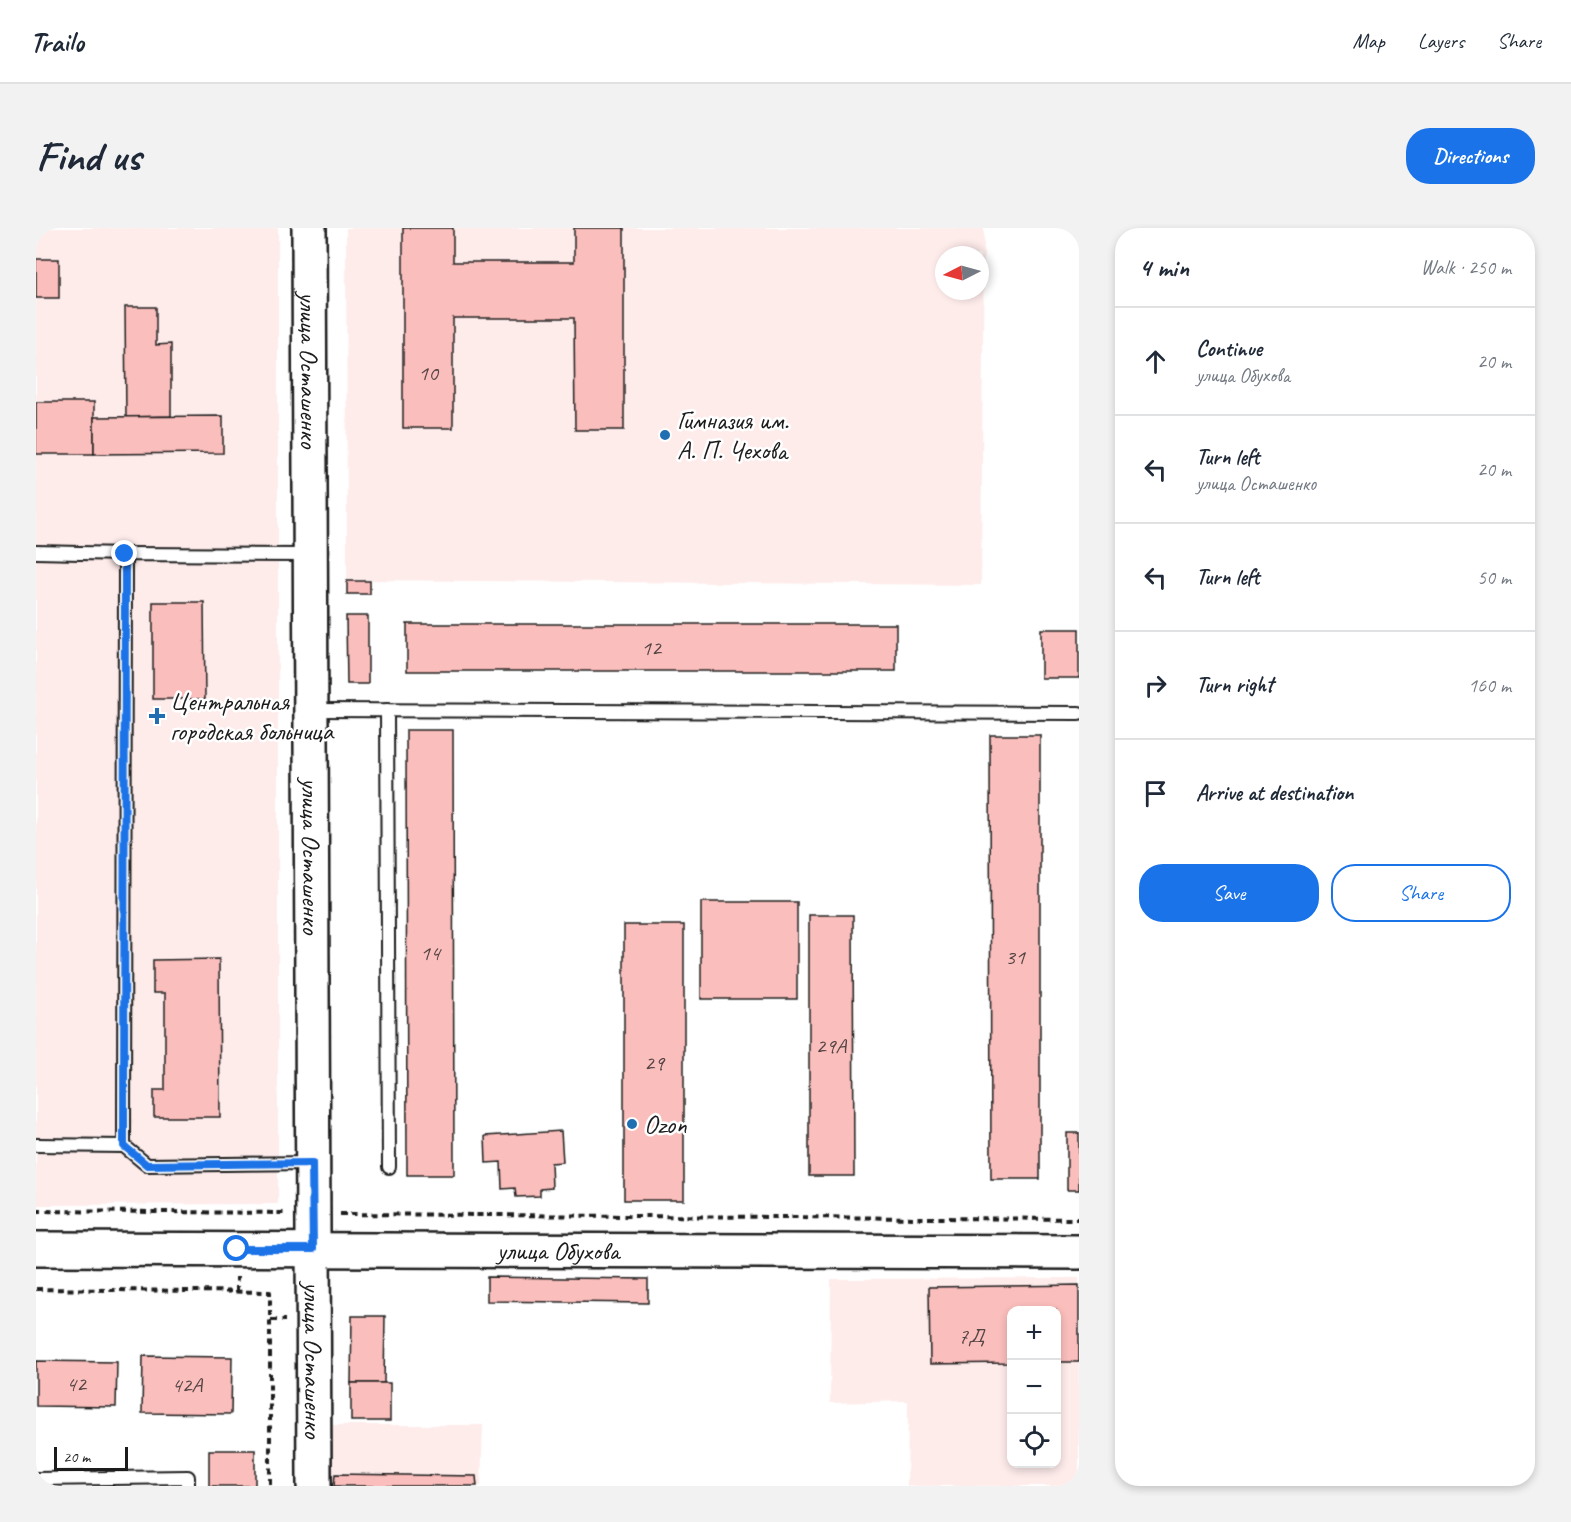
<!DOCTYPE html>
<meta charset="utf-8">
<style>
body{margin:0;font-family:Caveat,sans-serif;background:#f2f2f3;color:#1f2937}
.controls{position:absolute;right:18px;bottom:18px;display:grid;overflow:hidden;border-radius:12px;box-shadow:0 3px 9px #0003}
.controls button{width:54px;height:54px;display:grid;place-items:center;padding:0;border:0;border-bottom:2px solid #e0e1e3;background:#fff;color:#1f2937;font:30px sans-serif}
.compass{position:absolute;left:899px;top:18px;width:54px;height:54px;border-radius:50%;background:#fff;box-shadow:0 3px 9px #0003;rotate:264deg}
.scale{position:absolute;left:18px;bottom:15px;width:74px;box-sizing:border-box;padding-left:6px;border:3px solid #1c1c1c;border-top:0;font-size:16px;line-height:21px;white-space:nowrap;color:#1c1c1c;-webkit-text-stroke:4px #fff;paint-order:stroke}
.stop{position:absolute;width:18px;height:18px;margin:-14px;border:4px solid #1a73e8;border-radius:50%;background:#fff}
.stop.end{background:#1a73e8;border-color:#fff;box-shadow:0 2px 6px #0008}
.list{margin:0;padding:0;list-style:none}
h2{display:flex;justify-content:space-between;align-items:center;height:78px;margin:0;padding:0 24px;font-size:26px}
h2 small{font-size:20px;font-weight:400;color:#747a83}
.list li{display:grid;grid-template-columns:39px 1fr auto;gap:18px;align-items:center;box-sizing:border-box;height:108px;padding:0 24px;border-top:2px solid #e0e1e3}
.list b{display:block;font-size:22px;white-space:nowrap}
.list p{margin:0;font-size:20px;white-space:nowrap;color:#747a83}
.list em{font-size:20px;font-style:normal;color:#747a83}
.actions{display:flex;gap:12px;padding:18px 24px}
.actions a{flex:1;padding:14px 0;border:2px solid #1a73e8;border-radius:24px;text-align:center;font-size:21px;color:#1a73e8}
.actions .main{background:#1a73e8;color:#fff}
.icon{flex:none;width:33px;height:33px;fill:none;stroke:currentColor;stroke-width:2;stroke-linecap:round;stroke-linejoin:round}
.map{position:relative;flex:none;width:1043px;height:1258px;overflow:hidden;border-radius:24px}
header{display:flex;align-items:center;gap:36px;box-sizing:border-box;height:84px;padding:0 30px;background:#fff;border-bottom:2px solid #e0e1e3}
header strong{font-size:28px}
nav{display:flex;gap:33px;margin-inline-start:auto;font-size:21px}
.intro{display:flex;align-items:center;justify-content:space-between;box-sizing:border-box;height:144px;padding:0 36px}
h1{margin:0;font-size:42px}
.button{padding:15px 27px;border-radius:24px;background:#1a73e8;color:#fff;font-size:21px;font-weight:700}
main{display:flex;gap:36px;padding:0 36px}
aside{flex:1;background:#fff;border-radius:24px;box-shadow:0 3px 9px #0003}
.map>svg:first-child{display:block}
.built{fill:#feeceb;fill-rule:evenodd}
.building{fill:#fabebc;stroke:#1c1c1c;stroke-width:1.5}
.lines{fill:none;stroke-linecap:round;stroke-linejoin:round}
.lane-casing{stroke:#1c1c1c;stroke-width:16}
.secondary-casing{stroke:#1c1c1c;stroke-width:38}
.path{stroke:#1c1c1c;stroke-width:4;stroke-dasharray:6 4.5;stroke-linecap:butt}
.lane{stroke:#fff;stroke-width:12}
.secondary{stroke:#fff;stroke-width:33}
.route{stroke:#1a73e8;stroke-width:8}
.poi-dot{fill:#1f6fb2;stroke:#fff;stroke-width:2}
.labels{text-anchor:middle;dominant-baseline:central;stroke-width:5;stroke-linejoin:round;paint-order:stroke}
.number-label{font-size:22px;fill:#544444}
.street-label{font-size:26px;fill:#1c1c1c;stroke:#fff}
.poi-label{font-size:26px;fill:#1c1c1c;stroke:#fff;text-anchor:start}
</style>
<header>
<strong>Trailo</strong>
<nav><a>Map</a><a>Layers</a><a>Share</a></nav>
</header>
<div class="intro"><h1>Find us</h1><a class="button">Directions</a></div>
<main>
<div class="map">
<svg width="1043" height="1258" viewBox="0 0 1043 1258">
<rect width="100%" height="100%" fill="#fff"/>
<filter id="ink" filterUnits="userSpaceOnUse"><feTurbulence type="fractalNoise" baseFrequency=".0167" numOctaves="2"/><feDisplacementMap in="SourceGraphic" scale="12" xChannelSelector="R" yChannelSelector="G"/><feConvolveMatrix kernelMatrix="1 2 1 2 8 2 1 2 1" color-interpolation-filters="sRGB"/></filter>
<g filter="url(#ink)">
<g class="built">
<polygon points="0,0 242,0 242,976 0,977"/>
<path d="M 310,0 L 948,0 L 945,357 L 311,352 ZM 908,27 L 944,27 L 944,63 L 908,63 Z"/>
<path d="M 1043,1050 L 1043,1258 L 871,1258 L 872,1173 L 794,1175 L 795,1051 ZM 975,1082 L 1020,1082 L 1020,1236 L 975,1236 Z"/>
<polygon points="290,1197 447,1197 445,1258 290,1258"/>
</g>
<g class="building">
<polygon points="367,0 417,0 417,34 538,34 538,0 588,0 588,202 539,202 538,90 417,90 417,200 367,200"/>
<rect x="0" y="31" width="23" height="39"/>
<polygon points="89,79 120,79 120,117 135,116 135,188 90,189"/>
<rect x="0" y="174" width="58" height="52"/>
<polygon points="187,188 187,225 58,226 58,189"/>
<rect x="311" y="353" width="23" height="13"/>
<polygon points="117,374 168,374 169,471 117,471"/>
<polygon points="310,388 332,388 332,456 311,456"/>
<rect x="371" y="396" width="489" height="47"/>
<rect x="1005" y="401" width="38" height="49"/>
<polygon points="370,502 417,502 418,947 371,947"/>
<polygon points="954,507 1004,507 1004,951 955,951"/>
<rect x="665" y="674" width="96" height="97"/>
<polygon points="773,687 817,687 818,948 773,948"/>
<rect x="588" y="697" width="60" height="275"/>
<polygon points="183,731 184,889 118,889 118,862 129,862 129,765 117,765 117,732"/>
<polygon points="525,903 527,934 515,935 516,960 504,961 504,968 480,969 479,960 466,961 465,934 450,935 449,908"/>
<rect x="1031" y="905" width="12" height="57"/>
<polygon points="451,1049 612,1051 612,1075 451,1073"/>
<polygon points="1043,1057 1043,1134 1020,1134 1020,1082 975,1082 975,1135 894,1136 893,1059"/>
<polygon points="316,1088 349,1088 348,1155 315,1155"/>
<polygon points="107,1128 196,1129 195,1186 106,1185"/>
<polygon points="0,1133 81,1134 80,1179 0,1178"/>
<rect x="315" y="1155" width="39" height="38"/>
<rect x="173" y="1222" width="46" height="36"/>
<polygon points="299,1246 440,1248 441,1258 298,1258"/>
</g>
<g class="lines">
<defs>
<g id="lane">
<polyline points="0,324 89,326"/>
<polyline points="273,327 89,326 88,918 111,937 275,935"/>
<polyline points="276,482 1043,485"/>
<polyline points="351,482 353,939"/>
<polyline points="0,917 88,918"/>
<polyline points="0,1251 152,1249 152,1258"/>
</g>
<g id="secondary">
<path id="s1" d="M 273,0 L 278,1258"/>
<path id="s2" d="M 0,1021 L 1043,1024"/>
</g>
</defs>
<use href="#lane" class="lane-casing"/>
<use href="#secondary" class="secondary-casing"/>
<g class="path">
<polyline points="0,983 248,985"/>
<polyline points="304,986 1043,991"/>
<polyline points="0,1061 234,1064 234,1258"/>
<polyline points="201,1064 201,1049"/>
<polyline points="235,1092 249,1092"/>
</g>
<use href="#lane" class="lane"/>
<use href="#secondary" class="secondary"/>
</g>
</g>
<g class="lines" filter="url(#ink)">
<polyline class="route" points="89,326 88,918 111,937 276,935 277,1021 201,1021"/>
</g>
<g class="poi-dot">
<circle cx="629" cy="207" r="6"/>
<path d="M118 479h6v6h6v6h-6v6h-6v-6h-6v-6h6z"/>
<circle cx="596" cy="896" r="6"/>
</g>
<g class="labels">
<g class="number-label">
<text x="392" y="145">10</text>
<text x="615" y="420">12</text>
<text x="394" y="725">14</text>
<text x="979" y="729">31</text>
<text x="795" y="818">29А</text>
<text x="618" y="835">29</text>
<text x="935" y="1108">7Д</text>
<text x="40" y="1156">42</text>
<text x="151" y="1157">42А</text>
</g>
<g class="street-label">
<text stroke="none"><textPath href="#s1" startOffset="142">улица Осташенко</textPath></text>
<text stroke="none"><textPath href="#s1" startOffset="628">улица Осташенко</textPath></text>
<text stroke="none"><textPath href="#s2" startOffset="522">улица Обухова</textPath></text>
<text stroke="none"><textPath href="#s1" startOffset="1132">улица Осташенко</textPath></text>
</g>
<g class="poi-label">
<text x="641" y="192">Гимназия им.<tspan x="641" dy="30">А. П. Чехова</tspan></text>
<text x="134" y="473">Центральная<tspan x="134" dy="30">городская больница</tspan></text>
<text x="608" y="896">Ozon</text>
</g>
</g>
</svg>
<div class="controls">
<button>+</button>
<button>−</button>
<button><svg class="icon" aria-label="locate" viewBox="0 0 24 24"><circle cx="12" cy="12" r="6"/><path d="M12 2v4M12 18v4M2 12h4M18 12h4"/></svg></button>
</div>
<svg class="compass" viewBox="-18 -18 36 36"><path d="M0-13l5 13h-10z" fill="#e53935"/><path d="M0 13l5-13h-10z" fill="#747a83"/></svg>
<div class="scale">20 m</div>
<div class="stop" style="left:201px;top:1021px"></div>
<div class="stop end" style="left:89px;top:326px"></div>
</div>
<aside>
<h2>4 min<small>Walk · 250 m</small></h2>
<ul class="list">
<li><svg class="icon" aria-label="ahead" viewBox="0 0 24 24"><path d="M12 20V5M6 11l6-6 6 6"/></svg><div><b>Continue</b><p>улица Обухова</p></div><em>20 m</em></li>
<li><svg class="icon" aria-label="left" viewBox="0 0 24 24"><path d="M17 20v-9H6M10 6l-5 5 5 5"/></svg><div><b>Turn left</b><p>улица Осташенко</p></div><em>20 m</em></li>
<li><svg class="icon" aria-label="left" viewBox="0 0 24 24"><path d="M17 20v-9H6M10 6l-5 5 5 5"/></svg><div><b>Turn left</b></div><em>50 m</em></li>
<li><svg class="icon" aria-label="right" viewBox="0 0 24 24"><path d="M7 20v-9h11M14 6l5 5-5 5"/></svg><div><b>Turn right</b></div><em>160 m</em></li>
<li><svg class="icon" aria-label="arrive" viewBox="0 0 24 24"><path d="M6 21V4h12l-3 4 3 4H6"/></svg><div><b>Arrive at destination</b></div></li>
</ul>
<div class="actions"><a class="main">Save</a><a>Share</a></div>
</aside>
</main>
